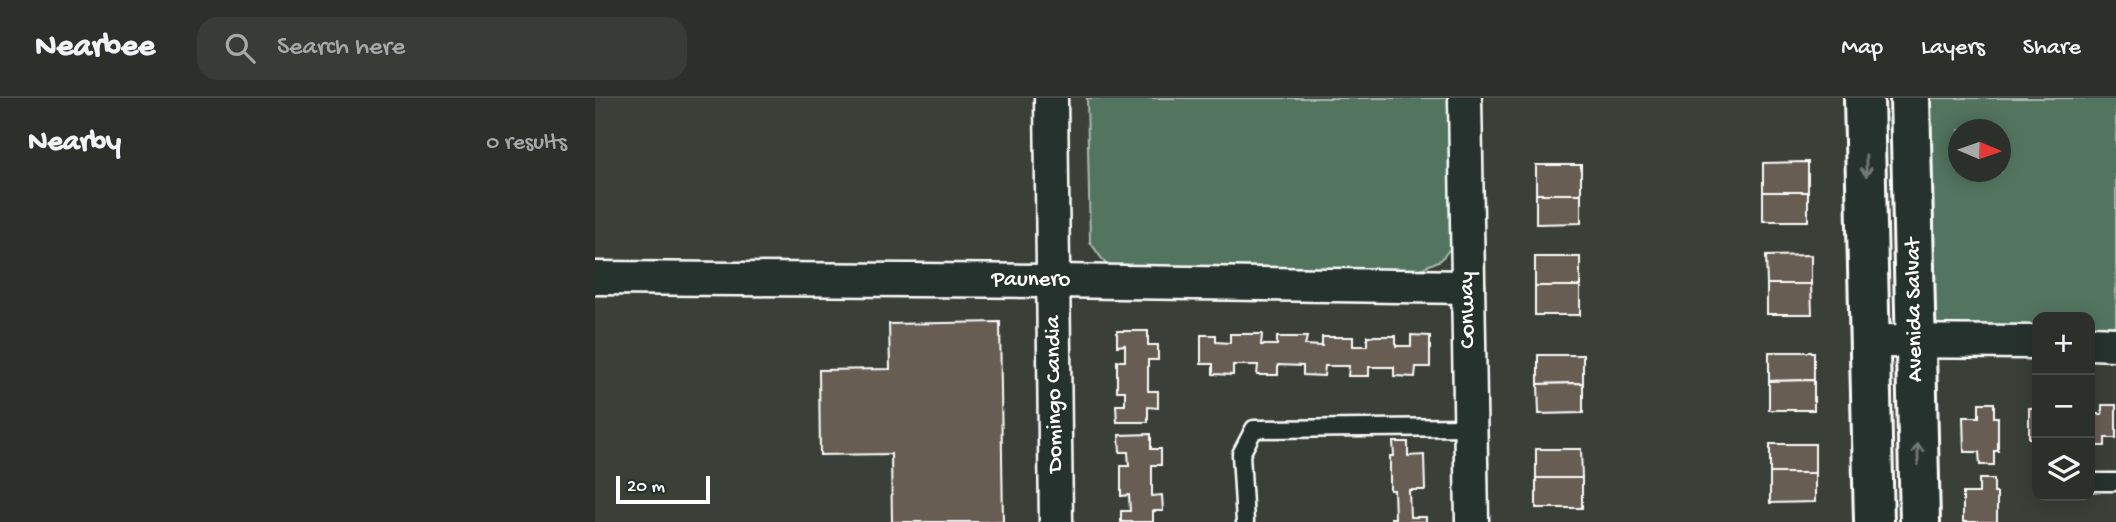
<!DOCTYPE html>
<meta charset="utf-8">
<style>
body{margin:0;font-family:"Gochi Hand",sans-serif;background:#383c36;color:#f1f3f6}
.controls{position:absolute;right:21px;bottom:21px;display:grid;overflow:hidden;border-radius:14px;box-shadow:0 4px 18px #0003}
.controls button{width:63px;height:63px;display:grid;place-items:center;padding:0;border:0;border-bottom:2px solid #484b47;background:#2c302a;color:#f1f3f6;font:35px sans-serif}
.compass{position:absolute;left:1353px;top:21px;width:63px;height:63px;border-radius:50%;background:#2c302a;box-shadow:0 4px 18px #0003;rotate:92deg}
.scale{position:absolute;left:21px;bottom:18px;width:94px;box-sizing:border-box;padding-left:7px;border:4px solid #fff;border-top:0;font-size:19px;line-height:24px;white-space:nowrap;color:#fff;-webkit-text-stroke:5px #26332d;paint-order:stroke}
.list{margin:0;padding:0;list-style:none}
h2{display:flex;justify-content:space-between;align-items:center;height:91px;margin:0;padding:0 28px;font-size:30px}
h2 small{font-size:23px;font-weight:400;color:#a6a9a8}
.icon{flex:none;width:38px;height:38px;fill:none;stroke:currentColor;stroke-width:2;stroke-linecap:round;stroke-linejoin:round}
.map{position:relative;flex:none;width:1521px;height:424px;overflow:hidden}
header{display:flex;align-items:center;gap:42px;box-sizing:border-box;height:98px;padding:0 35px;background:#2c302a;border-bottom:2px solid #484b47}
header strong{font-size:33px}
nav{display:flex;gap:38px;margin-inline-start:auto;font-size:24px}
.search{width:490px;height:63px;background:#383c36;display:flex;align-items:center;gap:18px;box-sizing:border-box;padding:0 24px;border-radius:21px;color:#a6a9a8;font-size:26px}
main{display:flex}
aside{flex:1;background:#2c302a}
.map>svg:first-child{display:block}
.green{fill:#52745f;stroke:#a8baaf;stroke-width:2;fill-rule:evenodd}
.building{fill:#685d53;stroke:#fff;stroke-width:2}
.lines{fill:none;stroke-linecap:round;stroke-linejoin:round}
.service-casing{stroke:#fff;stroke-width:21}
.minor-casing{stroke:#fff;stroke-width:37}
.tertiary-casing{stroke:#fff;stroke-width:44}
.service{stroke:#26332d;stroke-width:16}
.minor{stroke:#26332d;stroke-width:32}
.tertiary{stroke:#26332d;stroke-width:38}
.oneway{stroke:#727a76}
.labels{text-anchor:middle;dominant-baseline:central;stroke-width:5;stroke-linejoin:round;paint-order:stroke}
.street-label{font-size:23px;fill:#fff;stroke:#26332d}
</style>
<header>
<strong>Nearbee</strong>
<div class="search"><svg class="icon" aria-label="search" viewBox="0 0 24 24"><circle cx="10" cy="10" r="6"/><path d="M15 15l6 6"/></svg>Search here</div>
<nav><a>Map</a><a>Layers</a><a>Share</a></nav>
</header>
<main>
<aside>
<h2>Nearby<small>0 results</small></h2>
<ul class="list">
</ul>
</aside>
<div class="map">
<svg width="1521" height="424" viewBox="0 0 1521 424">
<rect width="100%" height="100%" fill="#3a4038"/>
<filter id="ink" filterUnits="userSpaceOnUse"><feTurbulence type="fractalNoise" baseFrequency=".0143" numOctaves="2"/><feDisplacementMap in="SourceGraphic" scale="14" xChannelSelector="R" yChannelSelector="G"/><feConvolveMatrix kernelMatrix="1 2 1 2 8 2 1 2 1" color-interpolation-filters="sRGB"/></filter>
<g filter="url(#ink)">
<g class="green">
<polygon points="492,0 860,0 860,144 846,162 823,172 515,172 495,144"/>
<path d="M 1315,0 L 1521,0 L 1521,246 L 1495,245 L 1495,219 L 1442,219 L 1442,244 L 1321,242 ZM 1364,32 L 1406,32 L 1406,74 L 1364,74 Z"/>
</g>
<g class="building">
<polygon points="1213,64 1213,94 1168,94 1168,65"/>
<rect x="941" y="67" width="45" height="29"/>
<rect x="1168" y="94" width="45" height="29"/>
<polygon points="941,96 986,96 986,125 941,126"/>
<polygon points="1216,157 1216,186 1172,186 1171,158"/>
<rect x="940" y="159" width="45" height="29"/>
<polygon points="1172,186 1216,186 1217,216 1172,216"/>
<rect x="940" y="188" width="45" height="29"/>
<polygon points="405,224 408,424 297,424 296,356 225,357 224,272 295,271 294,226"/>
<polygon points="522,233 553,233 553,247 563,247 563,262 553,262 553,293 563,293 563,310 553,309 553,324 522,324 521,307 530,307 530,293 522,293 522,263 530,263 530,247 522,248"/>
<polygon points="635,236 667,236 666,247 682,247 682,239 712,239 710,247 727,248 727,239 758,239 758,248 772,248 772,238 801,238 801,248 816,248 816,237 835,238 835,269 821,269 820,279 799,278 799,269 774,269 774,278 753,278 754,268 730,268 729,278 708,277 708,268 683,267 683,277 662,277 663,267 638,267 638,277 618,276 618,266 606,266 606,237 621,237 621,244 635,245"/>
<polygon points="1174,254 1219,254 1219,282 1174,283"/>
<polygon points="943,257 988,257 988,285 943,286"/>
<polygon points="1219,282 1219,312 1174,312 1174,283"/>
<polygon points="988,285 988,315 944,316 943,286"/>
<polygon points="1384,305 1399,305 1399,319 1403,319 1403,353 1399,353 1399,367 1385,367 1384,354 1369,354 1368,319 1384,319"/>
<polygon points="1507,307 1521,307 1521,340 1510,340 1510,348 1495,348 1495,308 1495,316 1507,316"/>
<rect x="1434" y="310" width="8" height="30"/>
<polygon points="556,336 556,351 566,351 566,367 557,367 557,398 567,397 568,413 558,413 558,424 526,424 526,413 535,413 534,397 526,398 526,368 534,368 533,354 525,354 524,337"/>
<polygon points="798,344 813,344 813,358 829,357 830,392 814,392 815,419 831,419 831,424 796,424 796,420 800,420 799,392 795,392 795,358 799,358"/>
<rect x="1175" y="346" width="45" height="29"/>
<polygon points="941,351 986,351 987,380 941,380"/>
<polygon points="1175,375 1220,375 1220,404 1175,405"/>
<rect x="941" y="380" width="46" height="30"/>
<polygon points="1384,381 1399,381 1399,395 1402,395 1402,424 1368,424 1368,395 1384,395"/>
</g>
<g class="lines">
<defs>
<g id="service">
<polyline points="1495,384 1521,384"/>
<polyline points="650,424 646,356 659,331 875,329"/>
</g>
<g id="minor">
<polyline points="456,0 461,424"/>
<polyline points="870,0 877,424"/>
<polyline points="0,180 458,183 873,189"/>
<polyline points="1275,243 1442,244"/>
<polyline points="1495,245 1521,246"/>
</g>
<g id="tertiary">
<polyline points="1269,0 1279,424"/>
<polyline points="1315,0 1325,424"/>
</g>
</defs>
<use href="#service" class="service-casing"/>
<use href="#minor" class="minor-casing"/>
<use href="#tertiary" class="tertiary-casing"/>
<use href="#service" class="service"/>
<use href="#minor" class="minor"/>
<use href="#tertiary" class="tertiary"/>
</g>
<defs><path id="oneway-shaft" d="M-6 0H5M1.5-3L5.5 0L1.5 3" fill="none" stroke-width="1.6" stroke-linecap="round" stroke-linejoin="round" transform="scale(1.75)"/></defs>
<g class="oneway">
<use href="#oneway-shaft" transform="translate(1271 68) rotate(89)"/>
<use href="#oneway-shaft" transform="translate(1323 356) rotate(-91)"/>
</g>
</g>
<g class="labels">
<g class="street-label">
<text x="436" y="182">Paunero</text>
<text transform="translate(873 212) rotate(-91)">Conway</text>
<text transform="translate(1320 212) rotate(-91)">Avenida Salvat</text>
<text transform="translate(460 296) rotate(-91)">Domingo Candia</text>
</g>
</g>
</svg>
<div class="controls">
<button>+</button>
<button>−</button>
<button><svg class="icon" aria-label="layers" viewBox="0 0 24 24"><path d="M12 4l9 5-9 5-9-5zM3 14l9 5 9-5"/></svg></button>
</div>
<svg class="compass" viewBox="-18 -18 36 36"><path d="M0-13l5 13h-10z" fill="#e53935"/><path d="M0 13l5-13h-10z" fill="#a6a9a8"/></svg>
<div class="scale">20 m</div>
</div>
</main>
